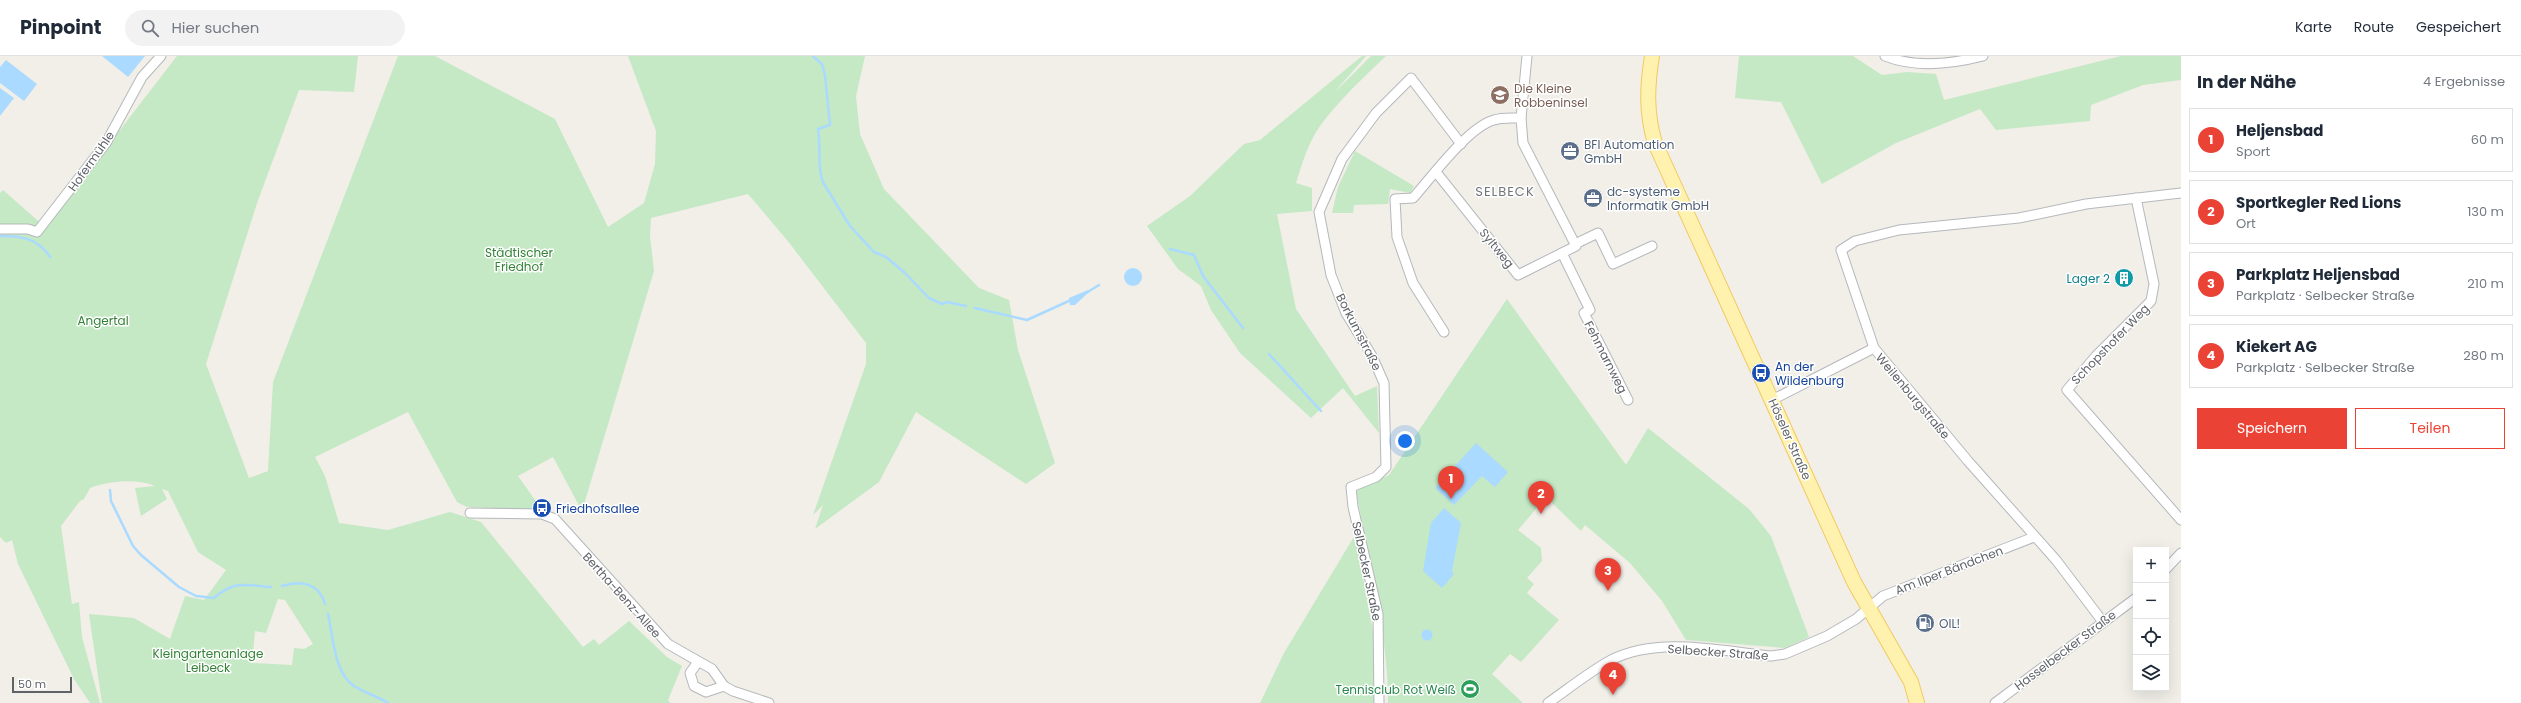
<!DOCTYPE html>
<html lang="de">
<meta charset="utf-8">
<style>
body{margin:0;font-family:Poppins,sans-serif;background:#f2f2f3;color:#1f2937}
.controls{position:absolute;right:12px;bottom:12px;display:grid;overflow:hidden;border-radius:0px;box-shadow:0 4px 16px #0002}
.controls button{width:36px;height:36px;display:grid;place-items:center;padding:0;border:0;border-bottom:1px solid #e0e1e3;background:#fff;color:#1f2937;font:20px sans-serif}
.scale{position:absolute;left:12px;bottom:10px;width:60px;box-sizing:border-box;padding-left:4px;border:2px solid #5f6368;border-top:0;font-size:11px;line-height:14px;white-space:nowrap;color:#5f6368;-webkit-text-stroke:3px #fff;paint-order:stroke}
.you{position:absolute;left:1405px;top:385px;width:14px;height:14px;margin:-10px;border:3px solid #fff;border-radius:50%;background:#1a73e8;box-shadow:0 0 0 6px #1a73e833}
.badge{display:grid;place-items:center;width:26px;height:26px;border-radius:50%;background:#ea4335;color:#fff;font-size:13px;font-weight:700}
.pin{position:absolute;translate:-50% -33px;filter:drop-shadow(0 1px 2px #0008)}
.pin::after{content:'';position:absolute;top:21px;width:14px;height:12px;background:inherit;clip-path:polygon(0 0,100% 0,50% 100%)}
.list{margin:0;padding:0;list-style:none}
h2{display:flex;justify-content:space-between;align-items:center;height:52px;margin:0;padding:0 16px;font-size:17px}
h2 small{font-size:13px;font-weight:400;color:#747a83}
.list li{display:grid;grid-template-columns:26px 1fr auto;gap:12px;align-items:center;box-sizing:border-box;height:64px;margin:0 8px 8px;padding:0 8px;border:1px solid #e0e1e3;border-radius:0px}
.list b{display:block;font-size:15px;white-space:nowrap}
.list p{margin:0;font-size:13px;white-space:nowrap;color:#747a83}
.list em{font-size:13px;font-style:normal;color:#747a83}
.actions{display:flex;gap:8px;padding:12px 16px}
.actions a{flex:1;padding:9px 0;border:1px solid #ea4335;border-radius:0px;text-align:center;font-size:14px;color:#ea4335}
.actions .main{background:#ea4335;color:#fff}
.icon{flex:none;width:22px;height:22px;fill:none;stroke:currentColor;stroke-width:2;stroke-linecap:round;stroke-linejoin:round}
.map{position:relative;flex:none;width:2181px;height:647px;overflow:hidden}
header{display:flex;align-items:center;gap:24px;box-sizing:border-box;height:56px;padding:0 20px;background:#fff;border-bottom:1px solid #e0e1e3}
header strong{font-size:19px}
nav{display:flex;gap:22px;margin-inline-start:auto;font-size:14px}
.search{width:280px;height:36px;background:#f2f2f3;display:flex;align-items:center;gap:10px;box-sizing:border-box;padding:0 14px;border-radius:22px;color:#747a83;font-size:15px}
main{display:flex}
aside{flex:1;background:#fff}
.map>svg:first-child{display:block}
.green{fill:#c5e8c5;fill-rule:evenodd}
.water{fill:#aadaff}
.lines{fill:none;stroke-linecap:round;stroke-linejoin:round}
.stream{stroke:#aadaff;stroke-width:2.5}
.street-casing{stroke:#b5b8bc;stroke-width:11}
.primary-casing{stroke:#f2c960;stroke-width:16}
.street{stroke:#fff;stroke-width:9}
.primary{stroke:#fff2af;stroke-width:14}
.labels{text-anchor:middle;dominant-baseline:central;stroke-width:3;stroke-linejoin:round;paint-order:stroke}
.education-label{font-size:12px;fill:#785e54;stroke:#fff;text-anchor:start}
.service-label{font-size:12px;fill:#4e5e75;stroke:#fff;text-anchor:start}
.street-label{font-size:12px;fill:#5f6368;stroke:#fff}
.park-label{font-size:12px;fill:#348238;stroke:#fff}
.culture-label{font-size:12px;fill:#0d838f;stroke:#fff;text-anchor:end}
.transit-label{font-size:12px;fill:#164399;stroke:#fff;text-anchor:start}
.leisure-label{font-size:12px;fill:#27864d;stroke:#fff;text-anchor:end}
.neighbourhood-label{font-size:13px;letter-spacing:1px;fill:#70757a;stroke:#fff}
</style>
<header>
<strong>Pinpoint</strong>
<div class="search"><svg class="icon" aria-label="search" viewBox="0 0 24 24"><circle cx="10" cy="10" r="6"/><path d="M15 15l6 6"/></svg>Hier suchen</div>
<nav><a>Karte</a><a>Route</a><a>Gespeichert</a></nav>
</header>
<main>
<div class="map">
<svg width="2181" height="647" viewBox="0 0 2181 647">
<rect width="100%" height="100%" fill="#f1efe8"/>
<g class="green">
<path d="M 177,0 L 358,0 L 354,36 L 299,34 L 257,147 L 206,308 L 249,422 L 268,415 L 273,326 L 398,0 L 435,0 L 555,63 L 608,171 L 644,147 L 655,108 L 656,75 L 628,0 L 679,0 L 679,11 L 679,0 L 865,0 L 856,40 L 860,78 L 884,133 L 979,232 L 1009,244 L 1018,294 L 1055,407 L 1026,428 L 916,356 L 879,426 L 815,473 L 823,449 L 813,459 L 866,308 L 866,287 L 787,184 L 748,138 L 651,162 L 650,180 L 654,215 L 582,455 L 553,401 L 518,420 L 542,454 L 467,451 L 457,446 L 408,356 L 315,401 L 325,420 L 339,467 L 388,474 L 450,456 L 481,466 L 583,591 L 594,583 L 599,589 L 629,565 L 667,601 L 682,610 L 668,644 L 670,647 L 102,647 L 89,558 L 134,562 L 170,583 L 185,540 L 204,544 L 226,514 L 198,496 L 168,435 L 162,433 L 167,443 L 141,460 L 135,432 L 155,430 C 137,422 109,425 90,432 L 84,443 L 80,445 L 61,470 L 72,548 L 79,546 L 82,581 L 100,647 L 90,647 L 74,623 L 18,508 L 12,484 L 6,487 L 0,481 L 0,137 L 3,134 L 45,171 ZM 278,543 L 285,544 L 313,588 L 304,593 L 294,592 L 292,609 L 252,607 L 255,575 L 266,577 Z"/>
<path d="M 1362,0 L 1366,0 L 1333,38 L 1371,0 L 1386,0 C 1363,22 1339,44 1320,70 C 1308,87 1302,108 1296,127 L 1312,132 L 1312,155 L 1277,158 L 1296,253 L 1355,340 L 1377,330 L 1379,377 L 1343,332 L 1311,362 L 1240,297 L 1211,254 L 1201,230 L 1178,213 L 1147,170 L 1190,140 L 1244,88 L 1260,84 Z"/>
<polygon points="1739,0 1853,0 1882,19 1907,16 1936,18 1944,44 2121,0 2181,0 2181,24 2143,29 2091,49 2090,65 1996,74 1980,53 1896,87 1822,128 1781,46 1735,42"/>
<polygon points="1355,95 1414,130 1410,137 1390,133 1388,148 1354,149 1353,157 1332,157 1338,131"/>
<path d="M 1507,243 L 1626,409 L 1648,372 L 1749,453 L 1771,480 L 1809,581 L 1785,592 L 1686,584 L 1662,545 L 1630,507 L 1585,469 L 1581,475 L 1546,441 L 1518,474 L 1541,492 L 1542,505 L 1527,522 L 1534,528 L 1527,537 L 1559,564 L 1521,606 L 1510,598 L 1492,618 L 1523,647 L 1388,647 C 1388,587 1375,532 1360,474 L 1362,466 L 1356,435 L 1389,419 Z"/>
<polygon points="1355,479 1373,575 1375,647 1260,647 1284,597"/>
</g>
<g class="water">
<polygon points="102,0 145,0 128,21"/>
<polygon points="6,4 37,28 24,45 0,27 0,11"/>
<polygon points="0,32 14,42 0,60"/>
<circle cx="1133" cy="221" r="9"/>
<polygon points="1088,234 1089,236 1075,249 1070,249 1069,242"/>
<polygon points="1476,387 1508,416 1495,431 1482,420 1454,449 1435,432"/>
<polygon points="1444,452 1461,467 1452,515 1454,518 1442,532 1423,515 1431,467"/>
<circle cx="1427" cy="579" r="5.5"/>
</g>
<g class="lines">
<g class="stream">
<path d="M 813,0 L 822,8 L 825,19 L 830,69 L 818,73 C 821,88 817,116 824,128 L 850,170 L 874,196 L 886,201 L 905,217 L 929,242 L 942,248 L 947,246 L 966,250"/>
<path d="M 0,180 C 21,180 38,182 50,201"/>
<polyline points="1170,193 1194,199 1203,220 1243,272"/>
<polyline points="1086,237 1099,229"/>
<polyline points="975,252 1027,264 1071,244"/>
<polyline points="1269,298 1321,355"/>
<path d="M 110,434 L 111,445 L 133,490 L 141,499 L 179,531 L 196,540 L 214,542 C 235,524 245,529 271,531"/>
<path d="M 282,530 C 301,524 319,527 325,548"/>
<path d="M 328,558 C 333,580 334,617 354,630 C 365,637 377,640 388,647"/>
</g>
<defs>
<g id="street">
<path d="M 1885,0 C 1915,12 1952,8 1983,0"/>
<polyline points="1436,116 1518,219 1576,190 1523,87 1521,62 1527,0"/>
<polyline points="2136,142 2154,228 2151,245 2096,300 2067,334 2181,464"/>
<polyline points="0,173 28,173 37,176 106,87 142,21 161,0"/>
<polyline points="1575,188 1598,177 1613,208 1652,190"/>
<polyline points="1562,197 1590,254 1584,257 1628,344"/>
<path d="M 1444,276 L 1413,227 L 1397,181 L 1395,143 L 1413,142 C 1431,122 1468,71 1494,64 C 1502,61 1512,62 1521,62"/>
<polyline points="1772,344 1874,292"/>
<polyline points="470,457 542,458 555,463 668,588 712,613 724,630 733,635 769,647"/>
<polyline points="2166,513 2181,497"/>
<polyline points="2103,566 2056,504 1968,405 1874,292 1841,194 1855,185 1899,174 2019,162 2086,148 2181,137"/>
<polyline points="698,606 690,617 694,630 706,636 724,630"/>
<polyline points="1379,647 1378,558 1353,451 1351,431 1376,421 1386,411 1384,327 1372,300 1346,257 1331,219 1319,156 1342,103 1376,57 1411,22 1461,88"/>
<path d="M 1548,647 C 1568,633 1589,616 1611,604 C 1659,580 1720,595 1771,600 L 1785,598 L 1827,580 L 1856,563 L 1883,540 L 2034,481"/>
<polyline points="1995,647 2136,542"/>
</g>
<path id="primary" d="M 1652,0 C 1647,31 1646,57 1655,87 L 1854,526 L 1911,626 L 1917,647"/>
</defs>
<use href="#street" class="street-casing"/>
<use href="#primary" class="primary-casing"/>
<use href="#street" class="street"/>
<use href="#primary" class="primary"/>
</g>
<defs>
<symbol id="school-disc" viewBox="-11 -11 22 22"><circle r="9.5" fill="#8d6e63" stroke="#fff"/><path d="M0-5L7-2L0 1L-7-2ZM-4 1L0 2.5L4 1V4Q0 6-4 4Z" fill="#fff"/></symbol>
<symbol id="office-disc" viewBox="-11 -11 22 22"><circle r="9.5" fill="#5c6f8a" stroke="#fff"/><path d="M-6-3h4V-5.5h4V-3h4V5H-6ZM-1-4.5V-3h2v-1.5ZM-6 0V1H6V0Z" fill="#fff"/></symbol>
<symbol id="building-disc" viewBox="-11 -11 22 22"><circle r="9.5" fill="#0f9aa8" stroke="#fff"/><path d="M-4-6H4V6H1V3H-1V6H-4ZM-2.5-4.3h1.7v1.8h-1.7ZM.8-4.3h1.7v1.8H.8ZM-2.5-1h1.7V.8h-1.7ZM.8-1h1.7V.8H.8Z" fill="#fff"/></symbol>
<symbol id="bus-disc" viewBox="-11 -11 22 22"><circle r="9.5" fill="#1a4fb4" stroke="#fff"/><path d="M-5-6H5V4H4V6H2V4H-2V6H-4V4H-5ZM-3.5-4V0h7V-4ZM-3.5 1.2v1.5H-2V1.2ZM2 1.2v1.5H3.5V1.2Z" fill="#fff"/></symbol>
<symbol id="fuel-disc" viewBox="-11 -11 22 22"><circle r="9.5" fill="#5c6f8a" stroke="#fff"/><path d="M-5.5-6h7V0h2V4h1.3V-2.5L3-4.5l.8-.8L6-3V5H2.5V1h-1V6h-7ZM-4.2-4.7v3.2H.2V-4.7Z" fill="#fff"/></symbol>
<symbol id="stadium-disc" viewBox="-11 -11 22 22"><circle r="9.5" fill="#2e9e5b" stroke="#fff"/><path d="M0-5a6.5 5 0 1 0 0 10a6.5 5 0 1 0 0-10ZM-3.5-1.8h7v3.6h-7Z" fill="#fff"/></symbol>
</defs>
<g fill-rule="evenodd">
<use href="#school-disc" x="1489" y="28" width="22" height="22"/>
<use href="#office-disc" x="1559" y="84" width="22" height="22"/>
<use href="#office-disc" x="1582" y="131" width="22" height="22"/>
<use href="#building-disc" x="2113" y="211" width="22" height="22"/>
<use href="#bus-disc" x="1750" y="306" width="22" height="22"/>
<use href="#bus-disc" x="531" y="441" width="22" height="22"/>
<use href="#fuel-disc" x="1914" y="556" width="22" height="22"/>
<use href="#stadium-disc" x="1459" y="622" width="22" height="22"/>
</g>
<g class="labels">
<g class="education-label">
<text x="1514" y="32">Die Kleine<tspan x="1514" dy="14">Robbeninsel</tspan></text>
</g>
<g class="service-label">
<text x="1584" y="88">BFI Automation<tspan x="1584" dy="14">GmbH</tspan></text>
<text x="1607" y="135">dc-systeme<tspan x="1607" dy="14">Informatik GmbH</tspan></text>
<text x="1939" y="567">OIL!</text>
</g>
<g class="street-label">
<text transform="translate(91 105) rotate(-55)">Hofermühle</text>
<text transform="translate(1497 192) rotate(51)">Syltweg</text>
<text transform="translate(1359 276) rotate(63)">Borkumstraße</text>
<text transform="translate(2110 288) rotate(-46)">Schopshofer Weg</text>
<text transform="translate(1606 301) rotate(63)">Fehmarnweg</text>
<text transform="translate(1913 340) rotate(50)">Weilenburgstraße</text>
<text transform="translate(1790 383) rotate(66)">Höseler Straße</text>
<text transform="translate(1949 514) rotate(-21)">Am Ilper Bändchen</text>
<text transform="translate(1367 515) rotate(78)">Selbecker Straße</text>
<text transform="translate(622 539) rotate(48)">Bertha-Benz-Allee</text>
<text transform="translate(2065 594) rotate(-37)">Hasselbecker Straße</text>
<text transform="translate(1718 596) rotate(4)">Selbecker Straße</text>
</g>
<g class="park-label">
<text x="519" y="196">Städtischer<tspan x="519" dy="14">Friedhof</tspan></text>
<text x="103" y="264">Angertal</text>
<text x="208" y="597">Kleingartenanlage<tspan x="208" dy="14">Leibeck</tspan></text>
</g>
<g class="culture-label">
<text x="2110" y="222">Lager 2</text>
</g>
<g class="transit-label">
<text x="1775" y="310">An der<tspan x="1775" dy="14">Wildenburg</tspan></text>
<text x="556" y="452">Friedhofsallee</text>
</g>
<g class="leisure-label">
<text x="1456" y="633">Tennisclub Rot Weiß</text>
</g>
<g class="neighbourhood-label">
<text x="1505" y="135">SELBECK</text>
</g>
</g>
</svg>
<div class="controls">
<button>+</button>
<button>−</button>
<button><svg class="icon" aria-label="locate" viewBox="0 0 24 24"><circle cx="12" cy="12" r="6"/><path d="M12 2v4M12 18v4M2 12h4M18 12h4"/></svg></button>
<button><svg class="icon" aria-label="layers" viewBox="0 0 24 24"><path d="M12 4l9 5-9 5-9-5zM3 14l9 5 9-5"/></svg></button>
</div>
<div class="scale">50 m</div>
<div class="you"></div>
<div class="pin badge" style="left:1451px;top:443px">1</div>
<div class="pin badge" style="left:1541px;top:458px">2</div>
<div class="pin badge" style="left:1608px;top:535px">3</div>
<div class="pin badge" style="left:1613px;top:639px">4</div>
</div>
<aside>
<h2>In der Nähe<small>4 Ergebnisse</small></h2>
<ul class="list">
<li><span class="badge">1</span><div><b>Heljensbad</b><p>Sport</p></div><em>60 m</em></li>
<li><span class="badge">2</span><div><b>Sportkegler Red Lions</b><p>Ort</p></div><em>130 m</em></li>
<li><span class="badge">3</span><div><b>Parkplatz Heljensbad</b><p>Parkplatz · Selbecker Straße</p></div><em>210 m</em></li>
<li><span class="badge">4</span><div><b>Kiekert AG</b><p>Parkplatz · Selbecker Straße</p></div><em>280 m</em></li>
</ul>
<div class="actions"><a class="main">Speichern</a><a>Teilen</a></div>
</aside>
</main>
